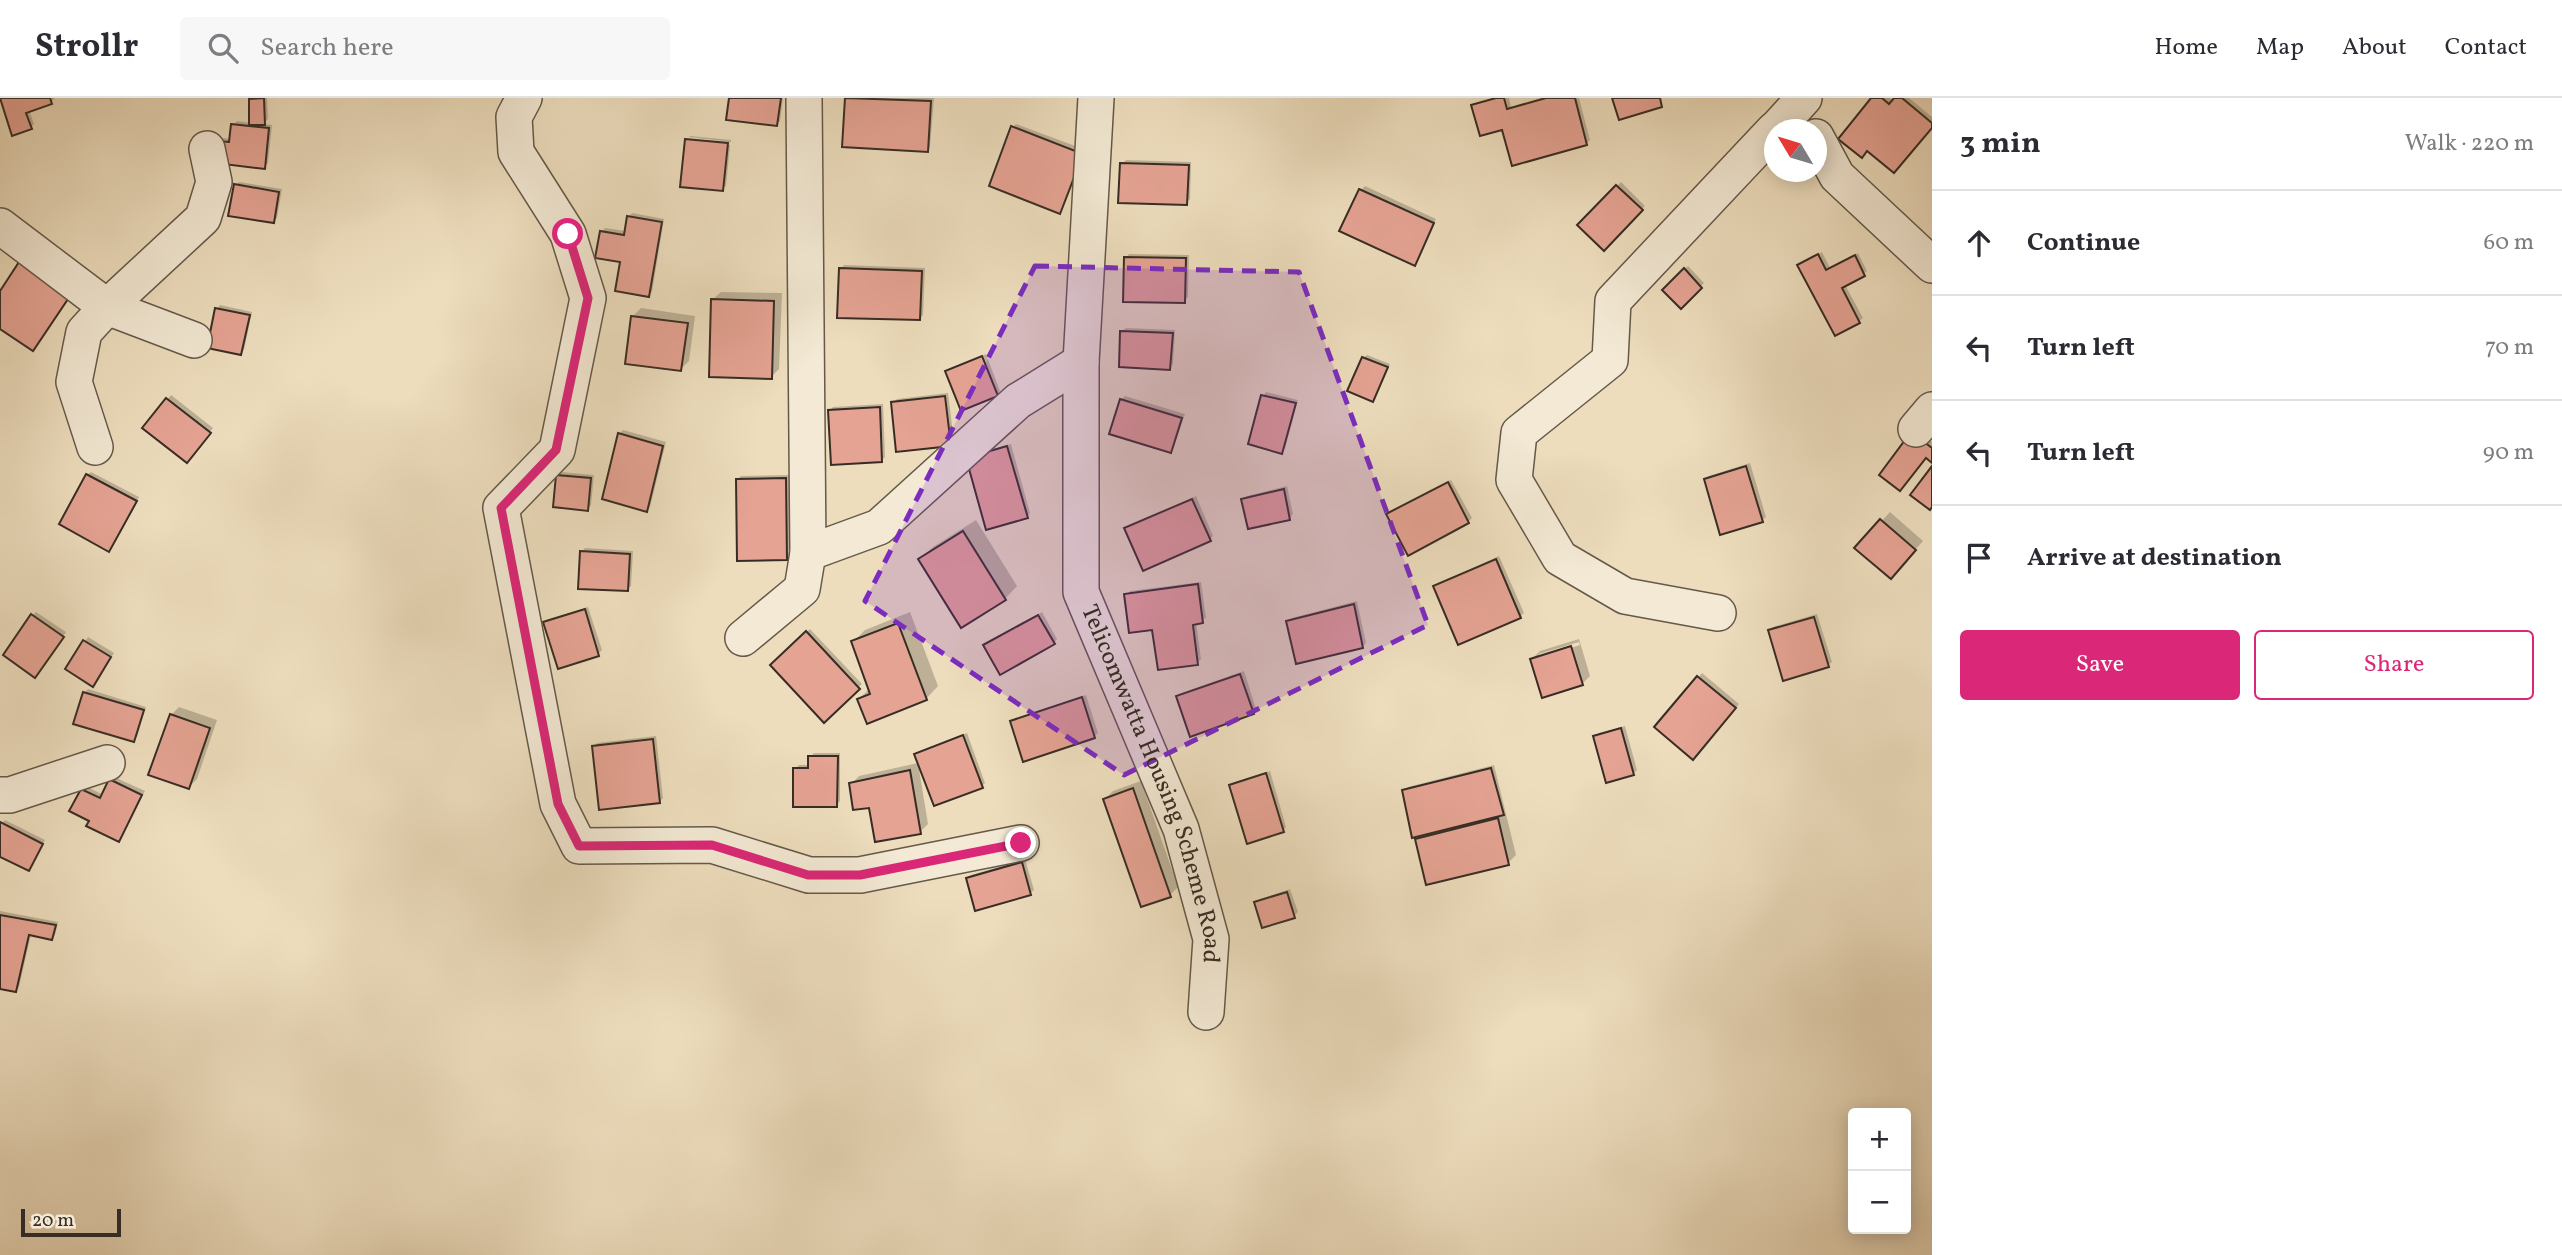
<!DOCTYPE html>
<meta charset="utf-8">
<style>
body{margin:0;font-family:Vollkorn,serif;background:#f7f7f7;color:#2b2b33}
.controls{position:absolute;right:21px;bottom:21px;display:grid;overflow:hidden;border-radius:7px;box-shadow:0 4px 18px #0003}
.controls button{width:63px;height:63px;display:grid;place-items:center;padding:0;border:0;border-bottom:2px solid #e1e1e2;background:#fff;color:#2b2b33;font:35px sans-serif}
.compass{position:absolute;left:1764px;top:21px;width:63px;height:63px;border-radius:50%;background:#fff;box-shadow:0 4px 18px #0003;rotate:308deg}
.scale{position:absolute;left:21px;bottom:18px;width:100px;box-sizing:border-box;padding-left:7px;border:4px solid #372d24;border-top:0;font-size:19px;line-height:24px;white-space:nowrap;color:#372d24;-webkit-text-stroke:5px #f3e9d4;paint-order:stroke}
.stop{position:absolute;width:21px;height:21px;margin:-16px;border:5px solid #db2777;border-radius:50%;background:#fff}
.stop.end{background:#db2777;border-color:#fff;box-shadow:0 2px 7px #0008}
.list{margin:0;padding:0;list-style:none}
h2{display:flex;justify-content:space-between;align-items:center;height:91px;margin:0;padding:0 28px;font-size:30px}
h2 small{font-size:23px;font-weight:400;color:#7c7c81}
.list li{display:grid;grid-template-columns:46px 1fr auto;gap:21px;align-items:center;box-sizing:border-box;height:105px;padding:0 28px;border-top:2px solid #e1e1e2}
.list b{display:block;font-size:26px;white-space:nowrap}
.list em{font-size:23px;font-style:normal;color:#7c7c81}
.actions{display:flex;gap:14px;padding:21px 28px}
.actions a{flex:1;padding:16px 0;border:2px solid #db2777;border-radius:7px;text-align:center;font-size:24px;color:#db2777}
.actions .main{background:#db2777;color:#fff}
.icon{flex:none;width:38px;height:38px;fill:none;stroke:currentColor;stroke-width:2;stroke-linecap:round;stroke-linejoin:round}
.map{position:relative;flex:none;width:1932px;height:1157px;overflow:hidden}
header{display:flex;align-items:center;gap:42px;box-sizing:border-box;height:98px;padding:0 35px;background:#fff;border-bottom:2px solid #e1e1e2}
header strong{font-size:33px}
nav{display:flex;gap:38px;margin-inline-start:auto;font-size:24px}
.search{width:490px;height:63px;background:#f7f7f7;display:flex;align-items:center;gap:18px;box-sizing:border-box;padding:0 24px;border-radius:7px;color:#7c7c81;font-size:26px}
main{display:flex}
aside{flex:1;background:#fff}
.map>svg:first-child{display:block}
.shadow{fill:#0003;fill-rule:evenodd}
.building{fill:#e5a393;stroke:#372d24;stroke-width:2}
.lines{fill:none;stroke-linecap:round;stroke-linejoin:round}
.minor-casing{stroke:#64594a;stroke-width:38}
.minor{stroke:#f3e9d4;stroke-width:35}
.route{stroke:#db2777;stroke-width:9}
.marked{fill:#7b2cbf;fill-opacity:0.2;stroke:#7b2cbf;stroke-width:5;stroke-dasharray:14 9;stroke-linejoin:round}
.labels{text-anchor:middle;dominant-baseline:central;stroke-width:5;stroke-linejoin:round;paint-order:stroke}
.street-label{font-size:24px;fill:#372d24;stroke:#f3e9d4}
</style>
<header>
<strong>Strollr</strong>
<div class="search"><svg class="icon" aria-label="search" viewBox="0 0 24 24"><circle cx="10" cy="10" r="6"/><path d="M15 15l6 6"/></svg>Search here</div>
<nav><a>Home</a><a>Map</a><a>About</a><a>Contact</a></nav>
</header>
<main>
<div class="map">
<svg width="1932" height="1157" viewBox="0 0 1932 1157">
<rect width="100%" height="100%" fill="#edddbd"/>
<filter id="stains"><feTurbulence type="fractalNoise" baseFrequency=".00286" numOctaves="4"/><feColorMatrix values="0 0 0 0 .2 0 0 0 0 .09 0 0 0 0 .02 0 0 0 .5 -.17"/></filter>
<radialGradient id="worn" r=".72"><stop offset=".6" stop-color="#630" stop-opacity="0"/><stop offset="1" stop-color="#630" stop-opacity=".3"/></radialGradient>
<g class="shadow">
<polygon points="1,0 55,0 51,4 29,12 34,26 31,29"/>
<polygon points="252,0 267,0 268,21 263,26 272,27 268,65 264,69 220,44 223,40 231,41 233,27 237,23 251,25"/>
<polygon points="731,0 783,0 780,23 777,26"/>
<polygon points="847,0 934,0 930,49 927,52 844,47"/>
<polygon points="1502,0 1509,0 1511,9 1541,0 1579,0 1590,42 1587,45 1473,8"/>
<polygon points="1874,0 1890,0 1893,3 1896,0 1909,0 1932,19 1932,28"/>
<polygon points="1016,26 1086,52 1063,110 1060,114 1013,29"/>
<polygon points="690,38 731,42 731,44 689,39"/>
<polygon points="687,41 687,43 730,47 726,88 722,91 681,87"/>
<polygon points="1126,62 1191,64 1190,101 1186,105 1122,66"/>
<polygon points="239,84 282,91 277,120 274,123 235,87"/>
<polygon points="1621,84 1645,108 1604,150 1579,127"/>
<polygon points="1365,88 1436,121 1414,165 1361,92"/>
<polygon points="632,115 664,121 652,194 648,197 602,134 605,130 626,133 629,119"/>
<polygon points="1822,154 1830,170 1858,155 1867,173 1845,187 1863,220 1859,223 1800,167"/>
<polygon points="1129,156 1189,157 1188,199 1184,203 1126,160"/>
<polygon points="844,167 925,170 923,217 920,220 841,171"/>
<polygon points="1688,168 1704,185 1681,209 1664,192"/>
<polygon points="721,194 782,195 779,271 771,279 712,202"/>
<polygon points="220,207 252,214 244,252 241,255 217,211"/>
<polygon points="641,210 695,218 689,263 680,272 633,218"/>
<polygon points="1126,230 1175,232 1173,266 1170,270 1122,233"/>
<polygon points="986,256 1000,293 997,297 947,274"/>
<polygon points="1367,257 1390,266 1372,302 1363,260"/>
<polygon points="1266,294 1298,302 1285,350 1281,354 1263,298"/>
<polygon points="948,295 954,343 950,347 893,305 897,301"/>
<polygon points="171,297 213,330 190,359 145,330"/>
<polygon points="1125,298 1185,316 1174,349 1171,353 1121,302"/>
<polygon points="883,306 885,359 882,362 829,313 833,309"/>
<polygon points="623,332 666,344 650,409 647,412 619,336"/>
<polygon points="1916,332 1932,344 1932,362 1926,358"/>
<polygon points="1011,346 1030,415 1027,419 972,357"/>
<polygon points="1750,365 1766,419 1762,422 1706,381 1709,378"/>
<polygon points="91,374 139,399 109,452 87,377"/>
<polygon points="561,374 594,377 591,407 588,411 558,378"/>
<polygon points="789,377 790,457 786,460 738,381 741,378"/>
<polygon points="1451,382 1472,420 1468,424 1388,417"/>
<polygon points="1287,388 1293,416 1290,420 1243,401 1247,398"/>
<polygon points="1196,398 1213,438 1210,441 1126,431"/>
<polygon points="1890,414 1923,443 1898,471 1857,450"/>
<polygon points="976,422 1017,488 1005,501 920,461 933,449"/>
<polygon points="585,450 633,453 631,488 627,491 582,454"/>
<polygon points="1499,458 1524,515 1520,518 1435,488"/>
<polygon points="1201,484 1206,520 1196,524 1201,561 1197,565 1154,530 1126,497 1130,493"/>
<polygon points="1357,503 1366,545 1362,549 1288,524 1292,520"/>
<polygon points="588,509 602,552 598,556 545,525 549,521"/>
<polygon points="36,514 66,534 39,574 33,517"/>
<polygon points="910,514 938,588 926,601 859,601 870,590 853,544 865,532"/>
<polygon points="1042,514 1057,541 1054,545 989,544"/>
<polygon points="1817,516 1832,564 1828,567 1770,533 1773,529"/>
<polygon points="810,531 862,586 824,622 772,567"/>
<polygon points="88,539 114,555 96,583 67,571"/>
<path d="M 1579,541 L 1590,578 L 1582,586 L 1532,561 L 1540,553 ZM 1579,544 L 1580,547 L 1539,560 L 1539,556 Z"/>
<polygon points="1244,573 1256,611 1253,614 1178,599 1182,595"/>
<polygon points="1702,575 1739,606 1697,656 1657,628"/>
<polygon points="88,591 146,609 137,639 133,642 84,595"/>
<polygon points="1086,597 1098,635 1094,639 1012,623 1015,620"/>
<polygon points="179,609 217,622 197,681 189,689 171,617"/>
<polygon points="1625,628 1637,672 1633,676 1595,639 1599,635"/>
<polygon points="967,635 985,685 982,688 916,656 920,653"/>
<polygon points="656,638 663,700 659,704 594,649 597,645"/>
<polygon points="814,655 840,655 840,703 836,707 795,671 799,667 810,667 810,659"/>
<polygon points="918,665 928,726 920,734 870,708 851,686 859,678"/>
<polygon points="1494,667 1516,757 1508,765 1417,741 1422,736 1404,693 1408,689"/>
<polygon points="1270,673 1286,729 1283,733 1231,687 1235,684"/>
<polygon points="114,679 145,693 119,742 91,722 82,692 86,688 103,697"/>
<polygon points="1141,683 1178,789 1170,797 1105,701 1113,693"/>
<polygon points="5,722 45,742 29,771 0,757 0,728"/>
<polygon points="1025,761 1034,792 1030,795 967,781 971,777"/>
<polygon points="1290,791 1298,814 1294,818 1256,804 1260,801"/>
<polygon points="0,813 58,824 55,837 52,840 31,836 19,889 15,892 0,889"/>
</g>
<g class="building">
<polygon points="0,0 50,0 52,6 26,15 32,31 12,38"/>
<polygon points="264,0 265,27 249,27 249,1"/>
<polygon points="729,0 781,0 777,28 726,22"/>
<polygon points="845,0 931,3 928,54 842,49"/>
<polygon points="1496,0 1504,0 1507,11 1546,0 1575,0 1587,47 1512,68 1502,32 1480,38 1471,7"/>
<polygon points="1612,0 1660,0 1662,9 1619,22"/>
<polygon points="1871,0 1882,0 1889,6 1894,0 1902,0 1932,25 1932,30 1894,75 1867,53 1862,60 1838,41"/>
<polygon points="231,26 269,30 265,71 215,65 218,43 229,44"/>
<polygon points="1011,28 1083,56 1060,116 989,88"/>
<polygon points="685,41 728,45 723,93 680,89"/>
<polygon points="1120,65 1189,67 1187,107 1118,105"/>
<polygon points="234,86 279,94 274,125 228,118"/>
<polygon points="1616,87 1643,112 1604,153 1577,127"/>
<polygon points="1359,91 1434,125 1415,168 1339,133"/>
<polygon points="627,118 662,124 649,199 615,193 620,164 595,160 600,133 624,137"/>
<polygon points="1818,156 1826,172 1855,157 1865,178 1842,190 1860,225 1835,238 1797,167"/>
<polygon points="1124,159 1186,160 1185,205 1123,204"/>
<polygon points="19,164 70,198 33,253 0,231 0,193"/>
<polygon points="839,170 922,173 920,222 837,220"/>
<polygon points="1684,170 1702,190 1681,211 1662,192"/>
<polygon points="711,201 774,203 772,281 709,279"/>
<polygon points="215,210 250,217 241,257 207,250"/>
<polygon points="631,218 688,225 681,273 625,266"/>
<polygon points="1120,233 1173,235 1170,272 1119,269"/>
<polygon points="982,258 998,298 961,313 945,273"/>
<polygon points="1362,259 1388,269 1373,304 1347,293"/>
<polygon points="1261,297 1296,305 1282,356 1248,346"/>
<polygon points="945,298 951,348 896,354 891,304"/>
<polygon points="166,300 211,335 187,365 142,330"/>
<polygon points="1120,301 1182,320 1171,355 1109,336"/>
<polygon points="880,309 882,364 831,367 828,312"/>
<polygon points="1911,334 1932,350 1932,365 1926,360 1900,393 1879,377"/>
<polygon points="618,335 663,348 647,414 602,401"/>
<polygon points="1007,348 1028,420 986,432 966,360"/>
<polygon points="1746,368 1763,424 1720,437 1704,381"/>
<polygon points="1932,368 1932,409 1930,412 1910,397"/>
<polygon points="86,376 137,403 109,454 59,426"/>
<polygon points="556,377 591,380 588,413 553,409"/>
<polygon points="786,380 787,462 737,463 736,381"/>
<polygon points="1448,384 1469,425 1408,458 1386,416"/>
<polygon points="1284,391 1290,422 1248,431 1241,401"/>
<polygon points="1192,401 1211,443 1143,473 1124,430"/>
<polygon points="1880,421 1916,452 1891,481 1854,450"/>
<polygon points="963,433 1006,502 961,530 918,461"/>
<polygon points="580,453 630,456 628,493 578,491"/>
<polygon points="1496,461 1521,520 1458,547 1433,488"/>
<polygon points="1198,486 1203,525 1193,527 1198,567 1158,572 1152,532 1129,535 1124,496"/>
<polygon points="1354,506 1363,550 1296,566 1286,523"/>
<polygon points="585,511 599,558 558,571 543,524"/>
<polygon points="31,516 64,539 35,580 3,557"/>
<polygon points="1038,517 1055,546 1000,577 983,547"/>
<polygon points="1814,519 1829,569 1783,583 1768,532"/>
<polygon points="898,525 927,602 867,626 857,601 870,596 851,543"/>
<polygon points="806,533 860,591 824,625 770,567"/>
<polygon points="83,542 111,559 93,589 65,571"/>
<polygon points="1571,548 1583,587 1542,600 1530,561"/>
<polygon points="1240,576 1254,616 1190,639 1176,598"/>
<polygon points="1697,578 1736,610 1693,662 1654,629"/>
<polygon points="83,594 144,612 134,644 73,626"/>
<polygon points="1082,599 1095,640 1023,664 1010,623"/>
<polygon points="170,616 210,630 189,691 148,677"/>
<polygon points="1621,630 1634,677 1606,685 1593,638"/>
<polygon points="963,637 983,690 934,708 914,656"/>
<polygon points="653,641 660,705 599,712 592,648"/>
<polygon points="808,658 838,658 837,709 793,709 793,670 808,670"/>
<polygon points="1491,670 1504,717 1412,740 1402,692"/>
<polygon points="910,672 921,736 875,744 869,710 853,712 849,685"/>
<polygon points="1266,675 1284,734 1247,746 1229,687"/>
<polygon points="109,681 142,697 119,744 86,728 89,723 69,713 81,691 100,700"/>
<polygon points="1133,690 1171,799 1141,809 1103,701"/>
<polygon points="1498,720 1509,767 1426,787 1415,741"/>
<polygon points="0,724 43,746 29,773 0,759"/>
<polygon points="1022,764 1031,797 975,813 966,780"/>
<polygon points="1287,794 1295,820 1262,830 1254,804"/>
<polygon points="0,817 56,827 52,842 29,837 16,894 0,891"/>
</g>
<g class="lines">
<defs>
<g id="minor">
<polyline points="524,0 514,19 516,54 568,136 588,200 557,352 501,410 558,706 579,748 712,747 809,777 860,777 1021,745"/>
<path id="s1" d="M 1096,0 L 1081,264 L 1081,494 L 1181,731 L 1211,841 L 1206,914"/>
<polyline points="1775,32 1804,0"/>
<polyline points="1816,39 1837,78 1932,167"/>
<polyline points="0,128 107,209 194,242"/>
<polyline points="1916,331 1932,312"/>
<polyline points="95,349 74,284 84,234 107,209 203,120 214,84 207,51"/>
<polyline points="808,455 879,429 1018,303 1081,264"/>
<polyline points="1718,515 1625,498 1560,460 1514,382 1519,335 1610,262 1613,203 1774,32"/>
<polyline points="743,540 802,491 808,455 804,0"/>
<polyline points="0,697 10,697 107,665"/>
</g>
</defs>
<use href="#minor" class="minor-casing"/>
<use href="#minor" class="minor"/>
</g>
<g class="lines">
<polyline class="route" points="568,136 588,200 556,352 501,410 558,706 579,748 712,747 808,777 860,777 1021,745"/>
</g>
<path class="marked" d="M 1035,168 L 1299,174 L 1428,527 L 1124,677 L 865,503 Z"/>
<g class="labels">
<g class="street-label">
<text stroke="none"><textPath href="#s1" startOffset="700">Telicomwatta Housing Scheme Road</textPath></text>
</g>
</g>
<rect width="100%" height="100%" filter="url(#stains)"/>
<rect width="100%" height="100%" fill="url(#worn)"/>
</svg>
<div class="controls">
<button>+</button>
<button>−</button>
</div>
<svg class="compass" viewBox="-18 -18 36 36"><path d="M0-13l5 13h-10z" fill="#e53935"/><path d="M0 13l5-13h-10z" fill="#7c7c81"/></svg>
<div class="scale">20 m</div>
<div class="stop" style="left:568px;top:136px"></div>
<div class="stop end" style="left:1021px;top:745px"></div>
</div>
<aside>
<h2>3 min<small>Walk · 220 m</small></h2>
<ul class="list">
<li><svg class="icon" aria-label="ahead" viewBox="0 0 24 24"><path d="M12 20V5M6 11l6-6 6 6"/></svg><div><b>Continue</b></div><em>60 m</em></li>
<li><svg class="icon" aria-label="left" viewBox="0 0 24 24"><path d="M17 20v-9H6M10 6l-5 5 5 5"/></svg><div><b>Turn left</b></div><em>70 m</em></li>
<li><svg class="icon" aria-label="left" viewBox="0 0 24 24"><path d="M17 20v-9H6M10 6l-5 5 5 5"/></svg><div><b>Turn left</b></div><em>90 m</em></li>
<li><svg class="icon" aria-label="arrive" viewBox="0 0 24 24"><path d="M6 21V4h12l-3 4 3 4H6"/></svg><div><b>Arrive at destination</b></div></li>
</ul>
<div class="actions"><a class="main">Save</a><a>Share</a></div>
</aside>
</main>
